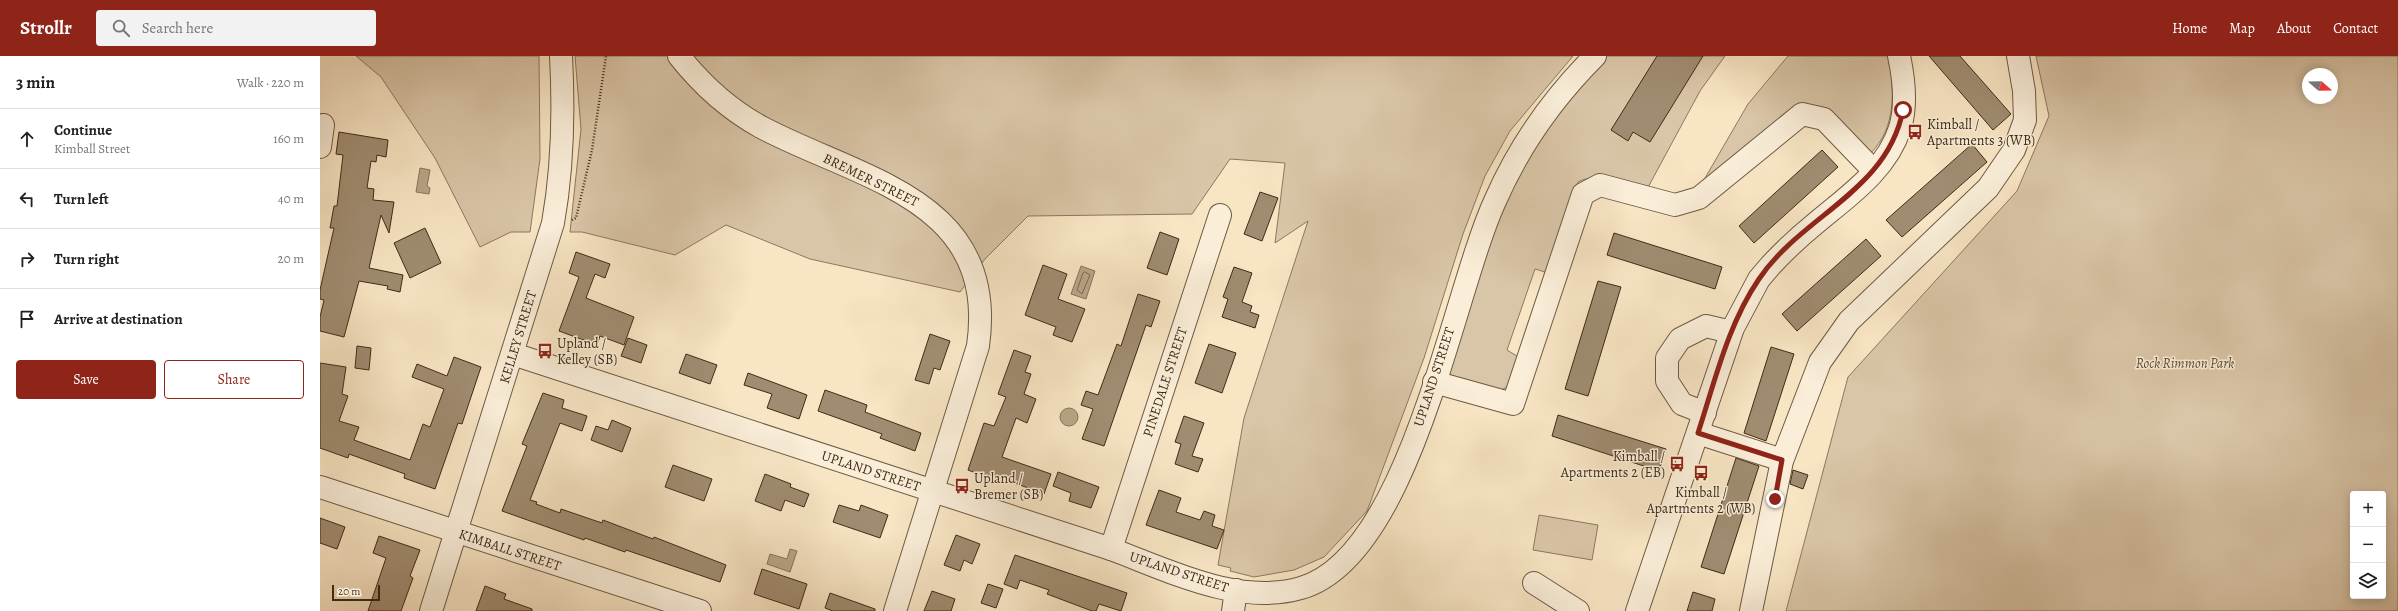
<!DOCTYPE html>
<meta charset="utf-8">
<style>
body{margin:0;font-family:Alegreya,serif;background:#f2f2f2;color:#202124}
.controls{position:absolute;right:12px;bottom:12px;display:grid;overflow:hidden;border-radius:4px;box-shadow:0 2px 10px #0003}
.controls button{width:36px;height:36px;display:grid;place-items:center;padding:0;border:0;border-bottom:1px solid #e0e0e0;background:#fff;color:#202124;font:20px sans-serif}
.compass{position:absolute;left:1982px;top:12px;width:36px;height:36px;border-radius:50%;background:#fff;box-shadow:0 2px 10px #0003;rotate:110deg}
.scale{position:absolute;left:12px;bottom:10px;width:48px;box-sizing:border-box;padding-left:4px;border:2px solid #402b17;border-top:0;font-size:11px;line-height:14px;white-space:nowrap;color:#402b17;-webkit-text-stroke:3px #faeed9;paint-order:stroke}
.stop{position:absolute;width:12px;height:12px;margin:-9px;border:3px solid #8f2418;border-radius:50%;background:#fff}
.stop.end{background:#8f2418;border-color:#fff;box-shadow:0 1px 4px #0008}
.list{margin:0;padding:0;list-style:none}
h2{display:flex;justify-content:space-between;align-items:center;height:52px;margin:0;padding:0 16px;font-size:17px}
h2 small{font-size:13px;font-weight:400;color:#757577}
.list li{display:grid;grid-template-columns:26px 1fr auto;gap:12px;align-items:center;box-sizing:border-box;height:60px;padding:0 16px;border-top:1px solid #e0e0e0}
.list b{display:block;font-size:15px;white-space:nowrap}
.list p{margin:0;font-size:13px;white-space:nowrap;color:#757577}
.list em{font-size:13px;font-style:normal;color:#757577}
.actions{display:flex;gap:8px;padding:12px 16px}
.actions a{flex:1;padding:9px 0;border:1px solid #8f2418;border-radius:4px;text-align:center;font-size:14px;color:#8f2418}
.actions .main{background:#8f2418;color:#fff}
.icon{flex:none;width:22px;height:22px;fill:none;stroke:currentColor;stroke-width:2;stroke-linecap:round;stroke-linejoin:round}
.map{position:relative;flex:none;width:2078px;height:555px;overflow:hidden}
header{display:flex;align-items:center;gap:24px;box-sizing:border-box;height:56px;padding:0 20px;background:#8f2418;color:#fff}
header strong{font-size:19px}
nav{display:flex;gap:22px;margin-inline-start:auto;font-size:14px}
.search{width:280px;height:36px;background:#f2f2f2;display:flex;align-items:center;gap:10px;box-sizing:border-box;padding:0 14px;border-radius:4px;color:#757577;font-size:15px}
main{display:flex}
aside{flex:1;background:#fff}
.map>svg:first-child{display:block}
.green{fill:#d9c5a7;stroke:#8c785f;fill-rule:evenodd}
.water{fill:#b9a689;stroke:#89755b}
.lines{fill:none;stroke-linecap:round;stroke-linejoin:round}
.shore{stroke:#7c6850;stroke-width:1}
.building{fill:#a08c71;stroke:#402b17}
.minor-casing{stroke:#6e5a42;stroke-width:24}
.path{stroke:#402b17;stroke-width:2.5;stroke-dasharray:1 2;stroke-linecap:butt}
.minor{stroke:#faeed9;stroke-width:22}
.route{stroke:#8f2418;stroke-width:5}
.labels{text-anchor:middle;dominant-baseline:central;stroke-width:3;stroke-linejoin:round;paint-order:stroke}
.poi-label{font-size:14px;fill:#402b17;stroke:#faeed9;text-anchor:start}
.street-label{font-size:14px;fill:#402b17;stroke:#faeed9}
.park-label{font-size:14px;font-style:italic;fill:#5f4a34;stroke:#faeed9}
</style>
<header>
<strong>Strollr</strong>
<div class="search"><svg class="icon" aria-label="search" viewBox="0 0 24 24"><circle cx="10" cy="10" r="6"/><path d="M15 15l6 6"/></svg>Search here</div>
<nav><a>Home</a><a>Map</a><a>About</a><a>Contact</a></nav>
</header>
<main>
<aside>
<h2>3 min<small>Walk · 220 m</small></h2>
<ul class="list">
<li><svg class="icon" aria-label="ahead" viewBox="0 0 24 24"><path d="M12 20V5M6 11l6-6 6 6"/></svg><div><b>Continue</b><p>Kimball Street</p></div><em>160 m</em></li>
<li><svg class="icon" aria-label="left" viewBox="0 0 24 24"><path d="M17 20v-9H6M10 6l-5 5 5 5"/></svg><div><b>Turn left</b></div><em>40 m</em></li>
<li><svg class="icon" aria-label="right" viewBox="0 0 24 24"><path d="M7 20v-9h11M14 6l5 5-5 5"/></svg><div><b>Turn right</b></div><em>20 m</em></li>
<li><svg class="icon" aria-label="arrive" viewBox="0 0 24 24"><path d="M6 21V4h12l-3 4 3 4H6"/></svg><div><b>Arrive at destination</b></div></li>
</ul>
<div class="actions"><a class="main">Save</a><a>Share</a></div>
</aside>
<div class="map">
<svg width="2078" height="555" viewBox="0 0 2078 555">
<rect width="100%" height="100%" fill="#f8e5c4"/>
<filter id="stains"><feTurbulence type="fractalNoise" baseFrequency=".005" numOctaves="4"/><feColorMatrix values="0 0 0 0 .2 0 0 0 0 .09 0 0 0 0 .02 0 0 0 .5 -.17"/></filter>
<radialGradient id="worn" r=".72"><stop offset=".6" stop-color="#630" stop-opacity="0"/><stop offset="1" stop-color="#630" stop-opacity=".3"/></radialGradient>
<g class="green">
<polygon points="36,0 219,0 220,103 210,176 191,176 160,191 115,102 61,21"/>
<polygon points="255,0 1253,0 1190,75 1165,120 1143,178 1104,302 1047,455 1004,501 974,514 934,521 910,515 911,512 898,509 924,362 988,165 955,187 965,107 910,103 872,158 708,160 665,203 640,236 490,203 406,169 355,199 262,176 250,176 261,73"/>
<path d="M 1282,0 L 1405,0 L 1380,35 L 1326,135 C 1306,130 1278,115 1258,126 L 1228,217 L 1215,213 L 1187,294 L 1200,302 L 1189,330 L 1179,335 L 1131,320 L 1128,318 L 1165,187 L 1207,95 Z"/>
<path d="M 1468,0 L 1569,0 C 1574,35 1577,71 1550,98 L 1471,53 L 1381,129 L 1428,48 Z"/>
<path d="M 1716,0 L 2078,0 L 2078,555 L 1466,555 L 1528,321 L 1697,135 L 1729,60 ZM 1988,18 L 2012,18 L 2012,42 L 1988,42 ZM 2033,438 L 2063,438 L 2063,540 L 2033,540 Z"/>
<polygon points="1219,459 1278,469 1272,504 1213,494"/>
</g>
<g class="water">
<polygon points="100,112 110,114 107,130 110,132 109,138 96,136"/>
<polygon points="761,210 775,215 766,243 751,238"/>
<circle cx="749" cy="361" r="9"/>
<polygon points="470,493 477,495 470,516 447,508 450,498 467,503"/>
</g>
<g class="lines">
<polygon class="shore" points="765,216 770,219 762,238 757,234 763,217"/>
</g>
<g class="building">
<polygon points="1337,0 1383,0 1330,86 1313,76 1308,85 1291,74"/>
<polygon points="1609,0 1640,0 1691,58 1673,74"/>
<polygon points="19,76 68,84 66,101 57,99 56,106 51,105 47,132 54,133 53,144 74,146 69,177 61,159 49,212 83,219 80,236 67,233 68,230 39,225 24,281 0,275 0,261 4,244 0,243 0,234 14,172 10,172 14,150 17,150 23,99 16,98"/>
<polygon points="1652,88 1667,106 1582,181 1566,164"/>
<polygon points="1502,94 1518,111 1434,187 1419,170"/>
<polygon points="940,136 958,142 942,185 924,178"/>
<polygon points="105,172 121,207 90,222 74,187"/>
<polygon points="840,176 859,183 847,219 827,212"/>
<polygon points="1294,177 1402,211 1395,233 1287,199"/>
<polygon points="1546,183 1561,200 1477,275 1462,258"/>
<polygon points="256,196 290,208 285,222 275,218 266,242 314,261 304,289 280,280 277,289 239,275 259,221 249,217"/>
<polygon points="723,209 747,218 738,243 765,253 752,286 733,279 736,271 705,259"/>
<polygon points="914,211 932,217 922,246 932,250 930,256 939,259 935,272 902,261 908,243 903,241"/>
<polygon points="1278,225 1301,231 1268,340 1245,333"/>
<polygon points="818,238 840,245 831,271 826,269 784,390 762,383 773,353 761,349 766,335 778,339 797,288 801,290"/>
<polygon points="610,278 630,285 620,314 614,312 609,328 595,324"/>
<polygon points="308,282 327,289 321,307 301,300"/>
<polygon points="889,288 916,297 902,337 875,327"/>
<polygon points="37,290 51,292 49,314 35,312"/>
<polygon points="1451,291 1474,298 1446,385 1424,377"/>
<polygon points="694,294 711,300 705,316 711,318 704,338 716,343 707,367 696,362 682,401 731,418 724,438 676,420 674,424 648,414 664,367 674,370 686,341 678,338"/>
<polygon points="366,298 397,309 390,328 359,317"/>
<polygon points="134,301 161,311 142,368 138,367 115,433 84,422 85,418 29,398 28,402 0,392 0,307 26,311 22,338 28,340 19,365 39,371 34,384 90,404 103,368 110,371 124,333 92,321 97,308 127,320"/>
<polygon points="428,317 487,339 479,363 447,352 452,338 424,329"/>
<polygon points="505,334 547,349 545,356 601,377 595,395 560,382 562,378 498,355"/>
<polygon points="223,337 244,344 242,352 267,360 262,375 240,367 210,444 217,446 216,448 240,457 241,453 282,467 283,464 333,483 334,481 406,509 400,526 306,494 305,496 265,482 264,484 182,455 207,390 202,388"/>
<polygon points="1238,359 1346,393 1339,415 1232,380"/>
<polygon points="864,360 884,367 872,400 883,403 878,416 855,408 861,388 855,386"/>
<polygon points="292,364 311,372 302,396 271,384 276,370 288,374"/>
<polygon points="1416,402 1439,410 1404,518 1381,511"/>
<polygon points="353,409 392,423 384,445 345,431"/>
<polygon points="1473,414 1488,419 1483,433 1470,428"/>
<polygon points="738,416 779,431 771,452 749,445 751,437 733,430"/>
<polygon points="445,418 471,428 470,431 489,438 484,451 465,444 461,455 435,445"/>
<polygon points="839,434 861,442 856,456 880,464 884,455 895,459 892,470 904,474 897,493 826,469"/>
<polygon points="519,449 539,455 541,449 568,459 560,482 513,466"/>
<polygon points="0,462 25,471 17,493 0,487"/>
<polygon points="636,479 660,488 652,508 644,504 640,515 624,509"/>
<polygon points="59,480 100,494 90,520 93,522 81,555 48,555 66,502 53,497"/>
<polygon points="695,499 807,537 801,555 779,548 776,555 772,555 727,538 729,534 700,524 697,533 684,528"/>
<polygon points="442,513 487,528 479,553 434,538"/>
<polygon points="668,528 683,533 676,552 661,547"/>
<polygon points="165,530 186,538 184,543 212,553 212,555 156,555"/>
<polygon points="612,535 635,543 631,555 604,555"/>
<polygon points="1373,536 1395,543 1392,555 1367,555"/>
<polygon points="510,537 555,553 555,555 513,555 505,552"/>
</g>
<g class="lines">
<defs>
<g id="minor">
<path d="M 359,0 C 382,29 408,53 441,71 C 541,124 679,143 658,290 L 575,555"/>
<polyline points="0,91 3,69"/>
<path d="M 193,298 L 791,493 C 850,515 918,550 981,532 C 1090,501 1132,239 1175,145 C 1199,90 1233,42 1275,0"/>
<polyline points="1114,326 1193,348 1263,138 1280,129 1355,149 1379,142 1482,58 1504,63 1554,115"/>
<polyline points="1385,357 1362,348 1347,325 1347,302 1360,283 1386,270 1411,276"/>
<polyline points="1378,377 1462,404"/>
<polyline points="0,431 380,555"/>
<polyline points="791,493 900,159"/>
<polyline points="1214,527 1258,555"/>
<path d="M 111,555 L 233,167 C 243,111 244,56 241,0"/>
<polyline points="913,555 916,534"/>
<path d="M 1317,555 L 1413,272 L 1439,223 L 1451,209 C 1465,194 1480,180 1496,167 C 1527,141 1567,114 1580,72 C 1587,49 1584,23 1579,0"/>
<polyline points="1431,555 1462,405 1500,306 1529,265 1668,132 1694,94 1705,64 1704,35 1698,0"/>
</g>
</defs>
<use href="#minor" class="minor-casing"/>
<polyline class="path" points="252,164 256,162 272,94 286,0"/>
<use href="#minor" class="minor"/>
</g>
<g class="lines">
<path class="route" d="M 1455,443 L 1462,404 L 1378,377 C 1395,325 1408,268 1439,223 C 1482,159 1567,136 1583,54"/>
</g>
<defs>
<symbol id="bus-bare" viewBox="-9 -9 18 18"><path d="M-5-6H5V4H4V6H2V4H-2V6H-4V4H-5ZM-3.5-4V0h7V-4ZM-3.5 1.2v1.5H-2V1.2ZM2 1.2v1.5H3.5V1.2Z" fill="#8f2418" stroke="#faeed9" stroke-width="2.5" paint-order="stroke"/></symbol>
</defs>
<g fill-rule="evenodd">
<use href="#bus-bare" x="1584" y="65" width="22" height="22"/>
<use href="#bus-bare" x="214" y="284" width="22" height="22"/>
<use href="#bus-bare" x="1346" y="397" width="22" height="22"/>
<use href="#bus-bare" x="1370" y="406" width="22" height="22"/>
<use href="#bus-bare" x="631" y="419" width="22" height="22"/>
</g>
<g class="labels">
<g class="poi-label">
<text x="1607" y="68">Kimball /<tspan x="1607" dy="16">Apartments 3 (WB)</tspan></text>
<text x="237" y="287">Upland /<tspan x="237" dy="16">Kelley (SB)</tspan></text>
<text x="1345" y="400" text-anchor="end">Kimball /<tspan x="1345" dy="16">Apartments 2 (EB)</tspan></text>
<text x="654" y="422">Upland /<tspan x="654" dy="16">Bremer (SB)</tspan></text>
<text x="1381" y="436" text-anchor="middle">Kimball /<tspan x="1381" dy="16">Apartments 2 (WB)</tspan></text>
</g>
<g class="street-label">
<text transform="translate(551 124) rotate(26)">BREMER STREET</text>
<text transform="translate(198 281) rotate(-73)">KELLEY STREET</text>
<text transform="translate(1114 321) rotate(-72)">UPLAND STREET</text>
<text transform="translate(845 326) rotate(-72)">PINEDALE STREET</text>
<text transform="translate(551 415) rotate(18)">UPLAND STREET</text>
<text transform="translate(190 494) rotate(18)">KIMBALL STREET</text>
<text transform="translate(859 516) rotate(18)">UPLAND STREET</text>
</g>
<g class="park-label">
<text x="1865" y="307">Rock Rimmon Park</text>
</g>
</g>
<rect width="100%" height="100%" filter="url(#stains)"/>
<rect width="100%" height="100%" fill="url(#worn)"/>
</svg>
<div class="controls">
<button>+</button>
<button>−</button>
<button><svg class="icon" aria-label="layers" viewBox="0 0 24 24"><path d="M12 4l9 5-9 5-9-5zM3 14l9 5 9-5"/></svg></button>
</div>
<svg class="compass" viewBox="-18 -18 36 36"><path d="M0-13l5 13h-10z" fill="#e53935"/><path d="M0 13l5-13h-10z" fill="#757577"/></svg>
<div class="scale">20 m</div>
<div class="stop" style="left:1583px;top:54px"></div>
<div class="stop end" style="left:1455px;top:443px"></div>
</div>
</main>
